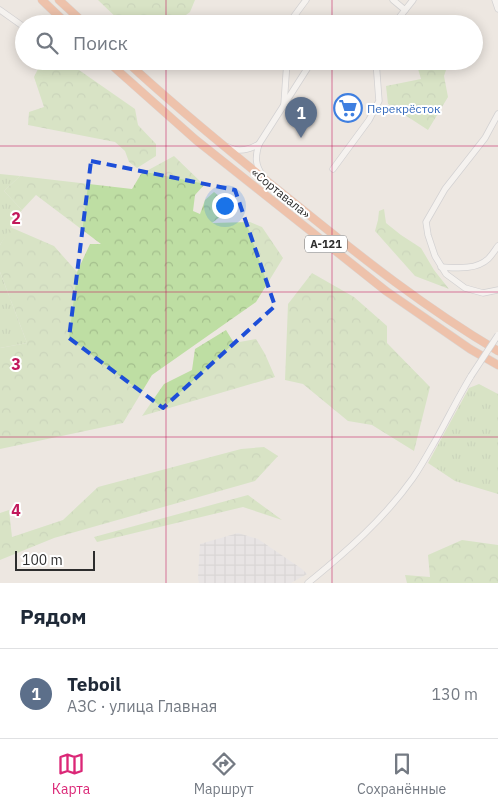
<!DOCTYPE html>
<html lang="ru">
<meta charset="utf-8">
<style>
body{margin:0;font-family:"IBM Plex Sans",sans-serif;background:#f2f2f3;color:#1f2937}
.scale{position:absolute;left:15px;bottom:12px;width:80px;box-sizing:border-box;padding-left:5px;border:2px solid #2d2d2d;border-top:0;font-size:14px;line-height:18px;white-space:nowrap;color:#2d2d2d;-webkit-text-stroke:4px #fff;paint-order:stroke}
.you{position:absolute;left:224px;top:205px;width:18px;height:18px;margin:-12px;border:4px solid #fff;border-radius:50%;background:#1a73e8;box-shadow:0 0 0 8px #1a73e833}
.badge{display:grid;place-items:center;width:32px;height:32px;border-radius:50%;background:#db2777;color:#fff;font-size:16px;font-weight:700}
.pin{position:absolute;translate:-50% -41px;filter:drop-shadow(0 1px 2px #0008)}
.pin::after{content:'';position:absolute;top:26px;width:18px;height:15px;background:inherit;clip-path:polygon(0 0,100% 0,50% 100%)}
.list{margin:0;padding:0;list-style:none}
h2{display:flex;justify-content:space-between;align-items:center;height:65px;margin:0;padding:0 20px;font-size:21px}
h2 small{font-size:16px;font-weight:400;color:#747a83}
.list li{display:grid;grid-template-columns:32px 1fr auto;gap:15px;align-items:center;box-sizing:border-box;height:90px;padding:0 20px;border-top:1px solid #e0e1e3}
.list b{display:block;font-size:19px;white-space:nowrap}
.list p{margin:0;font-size:16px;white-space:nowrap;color:#747a83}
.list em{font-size:16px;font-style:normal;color:#747a83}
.icon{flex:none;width:28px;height:28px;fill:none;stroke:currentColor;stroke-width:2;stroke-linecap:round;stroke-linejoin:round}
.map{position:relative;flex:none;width:498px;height:583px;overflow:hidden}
.search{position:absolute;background:#fff;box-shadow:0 2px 12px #0003;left:15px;right:15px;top:15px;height:55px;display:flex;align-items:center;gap:12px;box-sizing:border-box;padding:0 18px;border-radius:28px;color:#747a83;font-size:19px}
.sheet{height:155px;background:#fff}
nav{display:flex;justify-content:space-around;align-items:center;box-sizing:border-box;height:70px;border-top:1px solid #e0e1e3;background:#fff;font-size:14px;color:#747a83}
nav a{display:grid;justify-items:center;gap:2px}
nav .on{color:#db2777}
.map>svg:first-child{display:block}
.industrial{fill:url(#industrial-grid)}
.grass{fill:url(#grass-tufts)}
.forest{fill:url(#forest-crowns)}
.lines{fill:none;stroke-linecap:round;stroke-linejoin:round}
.minor-casing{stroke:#b4b7bf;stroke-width:7}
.highway-casing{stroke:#c4c4c4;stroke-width:9}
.minor{stroke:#fff;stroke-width:5.5}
.highway{stroke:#f09469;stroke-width:8}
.minor-bridge-casing{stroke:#b4b7bf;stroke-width:7;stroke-linecap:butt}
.minor-bridge{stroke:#fff;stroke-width:5.5}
.marked{fill:none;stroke:#1d4ed8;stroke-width:4;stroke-dasharray:10 6;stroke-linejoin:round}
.grid{fill:none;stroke:#c2185b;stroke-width:1;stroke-opacity:0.55}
.labels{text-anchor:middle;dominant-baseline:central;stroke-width:4;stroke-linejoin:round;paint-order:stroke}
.shield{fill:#fff;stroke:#6c6c6c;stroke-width:1}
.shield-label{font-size:11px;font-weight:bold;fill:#2d2d2d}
.shop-label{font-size:12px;fill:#366cbe;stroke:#fff;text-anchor:start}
.street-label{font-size:12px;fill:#2d2d2d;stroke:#fff}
.grid-label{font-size:16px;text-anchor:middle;font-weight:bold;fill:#c2185b;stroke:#fff;stroke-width:4;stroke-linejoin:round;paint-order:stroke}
</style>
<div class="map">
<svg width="498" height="583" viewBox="0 0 498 583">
<defs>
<pattern id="industrial-grid" width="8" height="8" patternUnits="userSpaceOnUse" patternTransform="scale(1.25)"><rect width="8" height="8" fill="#e2e1e7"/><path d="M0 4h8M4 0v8" fill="none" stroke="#c2c1c6"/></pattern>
<pattern id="grass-tufts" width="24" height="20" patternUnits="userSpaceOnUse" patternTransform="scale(1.25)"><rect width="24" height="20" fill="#bedea3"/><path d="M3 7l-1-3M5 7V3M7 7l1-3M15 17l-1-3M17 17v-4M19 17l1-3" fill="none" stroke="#a4bf8d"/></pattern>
<pattern id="forest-crowns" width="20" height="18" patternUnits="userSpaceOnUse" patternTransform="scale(1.25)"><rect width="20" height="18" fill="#bedea3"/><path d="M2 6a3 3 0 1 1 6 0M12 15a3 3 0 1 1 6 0" fill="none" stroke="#a4bf8d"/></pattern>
</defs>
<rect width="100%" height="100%" fill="#ede7e1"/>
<polygon class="industrial" points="238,533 258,539 302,569 307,574 291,583 199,583 198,578 200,544"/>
<g class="grass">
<polygon points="0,174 20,176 4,191 22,210 0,245"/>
<polygon points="0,272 27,343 0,348"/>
<polygon points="479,384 498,394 498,494 455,481 428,463 469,388"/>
</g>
<g class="forest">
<polygon points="98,0 195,0 190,12 174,24 123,24"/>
<polygon points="42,61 66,61 135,109 138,125 156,144 156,156 137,168 129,162 125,151 115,142 28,125 29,112 44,107 34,77"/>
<polygon points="412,61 449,61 444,76 448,97 428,130 388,104 386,86 421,79 416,62"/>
<polygon points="174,156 204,185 195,195 193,211 200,214 205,200 214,192 233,207 212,223 250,222 262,227 283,258 256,302 152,375 123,423 0,449 0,348 27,343 0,272 0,245 10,227 54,246 77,272 90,244 101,244 36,195 22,210 4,191 20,176 132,189 141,174"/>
<polygon points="384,209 386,223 401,235 421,248 434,270 449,289 415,276 375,231 378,220 379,211"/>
<polygon points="312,273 354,297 387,326 387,343 430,387 414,451 372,425 348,421 303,384 285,380 288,304"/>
<polygon points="226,330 234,343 256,339 265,354 275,377 142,416 164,384 192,370 195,349"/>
<polygon points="264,447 278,456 255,481 54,538 0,560 0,513 9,510 12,537 63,520 98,487 241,449"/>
<polygon points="248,495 282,520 243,507 97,542 94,537"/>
<polygon points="462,540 498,545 498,583 407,583 405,575 430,577 428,555"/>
</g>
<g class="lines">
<defs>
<g id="minor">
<polyline points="393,0 405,10"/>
<polyline points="495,0 498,9"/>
<polyline points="0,10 24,27"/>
<polyline points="291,24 292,19 306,0"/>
<polyline points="394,24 413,0"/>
<polyline points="284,104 287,61"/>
<polyline points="498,114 485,138 445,189 426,222 428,235 435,256 446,274 465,288 483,293 498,290"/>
<path d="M 228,147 C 239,153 249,150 259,144"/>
<polyline points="333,169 369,120 379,101 376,61"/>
<path d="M 263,176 C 255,165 255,157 259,144 L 312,61"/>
<path d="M 441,267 C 457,268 476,270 488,259 C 492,255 495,250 498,246"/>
<path d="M 308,583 C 346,552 384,519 413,478 C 422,465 430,450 438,436 C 449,416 459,396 471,376"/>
</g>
<g id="highway">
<polyline points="42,0 67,24"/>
<polyline points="59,0 85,24"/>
<polyline points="107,61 196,140 386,291 470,349 498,365"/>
<path d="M 126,61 C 181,112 239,159 298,206 C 362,258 427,309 498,351"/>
</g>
</defs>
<use href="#minor" class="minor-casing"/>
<use href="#highway" class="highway-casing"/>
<use href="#minor" class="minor"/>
<use href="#highway" class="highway"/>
<defs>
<polyline id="minor-bridge" points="471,376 498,335"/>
</defs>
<use href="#minor-bridge" class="minor-bridge-casing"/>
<use href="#minor-bridge" class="minor-bridge"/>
</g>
<path d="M0 0H498V583H0ZM 91,161 L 235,190 L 275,306 L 163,408 L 69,338 Z" fill="#ede7e1" fill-opacity=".55" fill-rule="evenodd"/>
<path class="marked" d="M 91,161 L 235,190 L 275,306 L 163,408 L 69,338 Z"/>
<path class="grid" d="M 166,0 L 166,24M 332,0 L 332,24M 166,61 L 166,583M 332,61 L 332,583M 0,146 L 498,146M 0,292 L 498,292M 0,437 L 498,437"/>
<defs>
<symbol id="supermarket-ring" viewBox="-11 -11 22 22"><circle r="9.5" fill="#fff" stroke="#3f7fe0" stroke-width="1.5"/><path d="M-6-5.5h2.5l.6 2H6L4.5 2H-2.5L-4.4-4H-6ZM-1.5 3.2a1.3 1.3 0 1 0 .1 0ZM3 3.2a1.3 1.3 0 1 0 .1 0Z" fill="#3f7fe0"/></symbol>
</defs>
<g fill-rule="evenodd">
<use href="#supermarket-ring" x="332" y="92" width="32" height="32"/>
</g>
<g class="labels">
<rect class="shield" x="305" y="235.5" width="42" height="17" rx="4"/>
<g class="shield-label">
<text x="326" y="244">А-121</text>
</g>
<g class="shop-label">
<text x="367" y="108">Перекрёсток</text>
</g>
<g class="street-label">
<text transform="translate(281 193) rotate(39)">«Сортавала»</text>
</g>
</g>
<g class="grid-label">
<text x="16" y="224">2</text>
<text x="16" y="370">3</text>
<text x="16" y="516">4</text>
</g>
</svg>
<div class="scale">100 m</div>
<div class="you"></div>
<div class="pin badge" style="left:301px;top:138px;background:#5c6f8a">1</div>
<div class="search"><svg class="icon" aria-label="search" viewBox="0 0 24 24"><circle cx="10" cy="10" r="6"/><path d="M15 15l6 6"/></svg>Поиск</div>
</div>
<section class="sheet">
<h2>Рядом<small></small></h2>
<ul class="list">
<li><span class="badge" style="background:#5c6f8a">1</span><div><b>Teboil</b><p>АЗС · улица Главная</p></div><em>130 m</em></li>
</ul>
</section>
<nav>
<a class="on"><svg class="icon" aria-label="map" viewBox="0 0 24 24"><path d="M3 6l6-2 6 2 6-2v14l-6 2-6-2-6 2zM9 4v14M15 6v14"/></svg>Карта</a>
<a><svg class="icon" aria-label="directions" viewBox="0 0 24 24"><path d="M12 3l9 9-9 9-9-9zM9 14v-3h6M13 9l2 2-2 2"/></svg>Маршрут</a>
<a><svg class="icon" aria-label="saved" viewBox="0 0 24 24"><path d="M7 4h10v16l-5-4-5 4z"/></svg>Сохранённые</a>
</nav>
